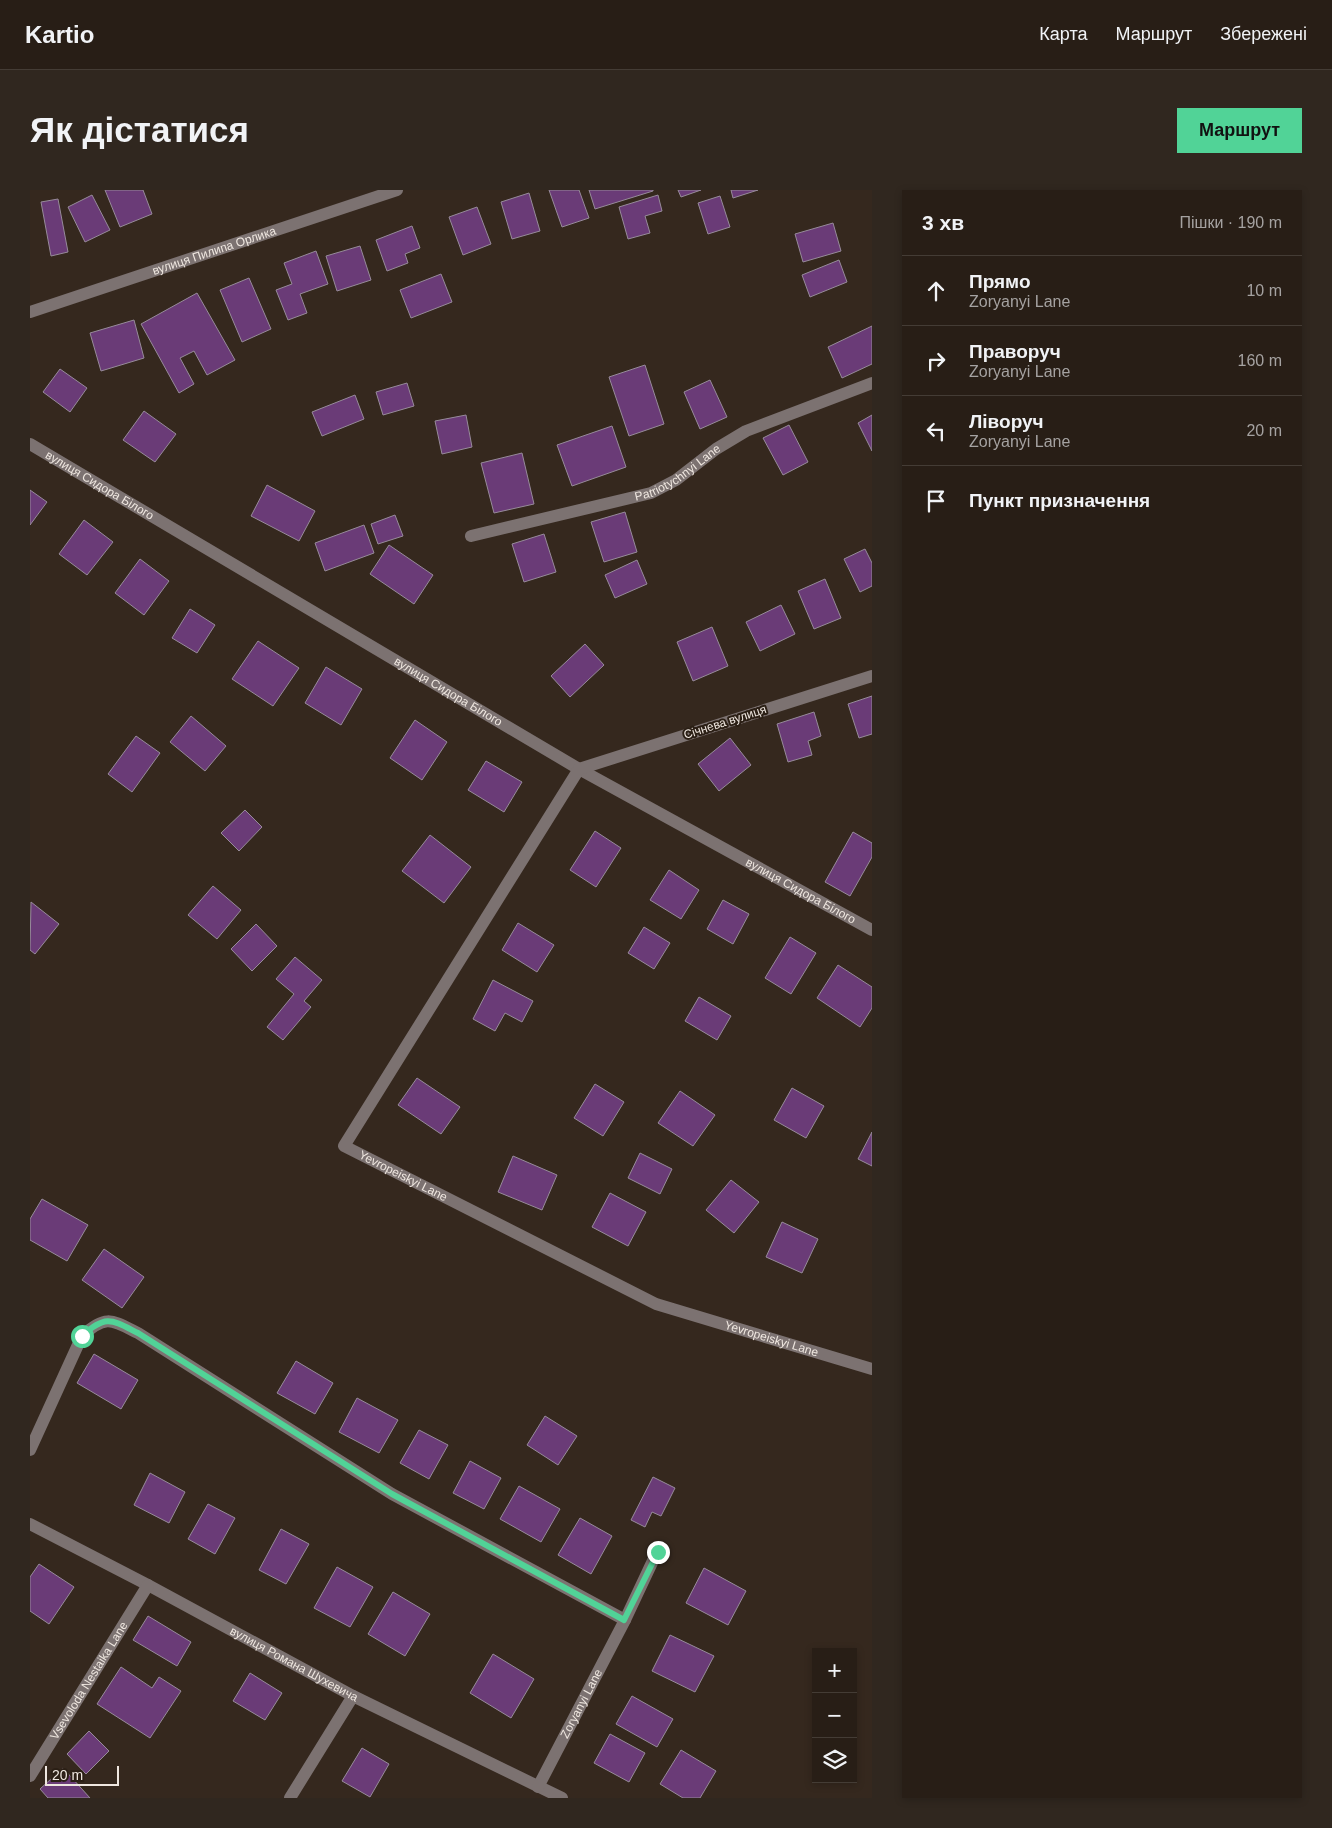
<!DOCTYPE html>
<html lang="uk">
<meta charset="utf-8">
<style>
body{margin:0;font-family:Arial,sans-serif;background:#30271f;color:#f1f3f6}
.controls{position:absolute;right:15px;bottom:15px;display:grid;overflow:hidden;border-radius:0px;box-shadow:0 2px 8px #0003}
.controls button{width:45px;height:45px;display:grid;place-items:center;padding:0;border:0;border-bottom:1px solid #443c35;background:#281e16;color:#f1f3f6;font:25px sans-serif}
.scale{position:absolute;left:15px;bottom:12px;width:74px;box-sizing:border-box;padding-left:5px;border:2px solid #efe7e0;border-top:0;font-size:14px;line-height:18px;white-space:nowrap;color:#efe7e0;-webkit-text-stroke:4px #2b1f15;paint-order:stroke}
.stop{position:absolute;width:15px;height:15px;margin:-11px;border:4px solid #51d397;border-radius:50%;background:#fff}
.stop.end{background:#51d397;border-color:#fff;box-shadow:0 1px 5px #0008}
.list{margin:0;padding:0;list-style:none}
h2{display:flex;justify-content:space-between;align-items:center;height:65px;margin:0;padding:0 20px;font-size:21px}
h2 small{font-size:16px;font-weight:400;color:#a5a2a1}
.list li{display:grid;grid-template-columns:32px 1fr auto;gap:15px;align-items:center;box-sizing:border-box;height:70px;padding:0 20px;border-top:1px solid #443c35}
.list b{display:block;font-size:19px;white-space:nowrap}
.list p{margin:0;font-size:16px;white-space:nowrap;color:#a5a2a1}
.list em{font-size:16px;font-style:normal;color:#a5a2a1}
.icon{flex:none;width:28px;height:28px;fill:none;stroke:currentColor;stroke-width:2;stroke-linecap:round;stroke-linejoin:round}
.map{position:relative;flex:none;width:842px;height:1608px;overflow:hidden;border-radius:0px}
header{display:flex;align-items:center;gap:30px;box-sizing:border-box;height:70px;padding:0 25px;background:#281e16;border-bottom:1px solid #443c35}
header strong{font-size:24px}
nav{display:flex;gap:28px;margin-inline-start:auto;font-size:18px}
.intro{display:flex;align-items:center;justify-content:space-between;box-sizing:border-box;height:120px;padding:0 30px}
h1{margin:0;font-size:35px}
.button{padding:12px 22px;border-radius:0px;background:#51d397;color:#111;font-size:18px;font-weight:700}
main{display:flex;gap:30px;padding:0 30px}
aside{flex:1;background:#281e16;border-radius:0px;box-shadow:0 2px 8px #0003}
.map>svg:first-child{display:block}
.building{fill:#6a3b77;stroke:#978b9a}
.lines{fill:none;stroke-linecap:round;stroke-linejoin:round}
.minor{stroke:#7c7271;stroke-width:12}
.route{stroke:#51d397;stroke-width:6}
.labels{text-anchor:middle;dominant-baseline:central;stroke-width:4;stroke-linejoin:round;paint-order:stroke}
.street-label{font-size:12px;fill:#efe7e0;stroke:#2b1f15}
</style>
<header>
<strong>Kartio</strong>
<nav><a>Карта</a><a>Маршрут</a><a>Збережені</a></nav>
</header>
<div class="intro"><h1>Як дістатися</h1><a class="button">Маршрут</a></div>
<main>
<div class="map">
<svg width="842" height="1608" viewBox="0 0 842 1608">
<rect width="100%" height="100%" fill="#35281e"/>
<g class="building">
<polygon points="75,0 113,0 122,24 90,37"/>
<polygon points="519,0 549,0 559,28 532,37"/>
<polygon points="559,0 623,0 623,1 565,19"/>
<polygon points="648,0 671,0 651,7"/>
<polygon points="701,0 728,0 703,8"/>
<polygon points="499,3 510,41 482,49 471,12"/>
<polygon points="62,5 80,40 55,52 38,17"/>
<polygon points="628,5 632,21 615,26 620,43 598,49 589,17"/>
<polygon points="690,6 700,37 678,44 668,13"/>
<polygon points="28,9 38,62 21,66 11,12"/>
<polygon points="447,17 461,54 433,65 419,27"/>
<polygon points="803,33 811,61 773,72 765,44"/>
<polygon points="382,36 390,58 375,64 378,73 357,81 346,50"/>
<polygon points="330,56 341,90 307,101 296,66"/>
<polygon points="286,61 298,94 270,104 277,123 258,130 246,100 262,94 254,73"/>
<polygon points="809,70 817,92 780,107 772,85"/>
<polygon points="411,84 422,112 381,128 370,100"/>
<polygon points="219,88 241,139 212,152 190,100"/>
<polygon points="167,103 205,170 177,185 164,161 150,168 164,194 149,203 111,134"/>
<polygon points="104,130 114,168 71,181 60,143"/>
<polygon points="842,136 842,174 812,188 798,157"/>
<polygon points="615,175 634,234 599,246 579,187"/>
<polygon points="30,179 57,198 40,222 13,202"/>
<polygon points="680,190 697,227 670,239 654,202"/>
<polygon points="377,193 384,216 353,225 346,202"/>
<polygon points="325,205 334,229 292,246 282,222"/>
<polygon points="114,221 146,244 125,272 93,250"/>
<polygon points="436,225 442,257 412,264 405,231"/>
<polygon points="842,225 842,261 828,233"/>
<polygon points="759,235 778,272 753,285 733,248"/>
<polygon points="582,236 596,277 542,296 527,255"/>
<polygon points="492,263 504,314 464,323 451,273"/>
<polygon points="237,295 285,321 269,351 221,326"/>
<polygon points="0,300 17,312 0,335"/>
<polygon points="595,322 607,362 574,372 561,332"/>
<polygon points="365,325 373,346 348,354 341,334"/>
<polygon points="54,330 83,352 57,385 29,364"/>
<polygon points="334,335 344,363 295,381 285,353"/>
<polygon points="514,344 526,382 494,392 482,354"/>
<polygon points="359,355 403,385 384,414 340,384"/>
<polygon points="835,359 842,373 842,396 830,402 814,369"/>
<polygon points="110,369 139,391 114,425 85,403"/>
<polygon points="607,370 617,394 585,408 575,385"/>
<polygon points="795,389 811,428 784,439 768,401"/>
<polygon points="751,415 765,444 730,461 716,432"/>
<polygon points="160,419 185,435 167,463 142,448"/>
<polygon points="682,437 698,476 663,491 647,452"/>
<polygon points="228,451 269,478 243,516 202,489"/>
<polygon points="555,454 574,475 540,507 521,486"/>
<polygon points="296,477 332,499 311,535 275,513"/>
<polygon points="842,506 842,544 829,548 818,514"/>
<polygon points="784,522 791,546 778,551 782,565 758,572 747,534"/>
<polygon points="161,526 196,556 175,581 140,552"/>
<polygon points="385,530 417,552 392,590 360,568"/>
<polygon points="106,546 130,563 102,602 78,584"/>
<polygon points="700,548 721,575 689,601 668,574"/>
<polygon points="456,571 492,592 474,622 438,600"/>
<polygon points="215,620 232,637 209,661 191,643"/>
<polygon points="565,641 591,658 566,697 540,680"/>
<polygon points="823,642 842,653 842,667 820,706 795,692"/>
<polygon points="400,645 441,677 414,713 372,681"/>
<polygon points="639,680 669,700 651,729 620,710"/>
<polygon points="183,696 211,720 187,749 158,725"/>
<polygon points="693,710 719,724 703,754 677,739"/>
<polygon points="1,712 29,734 5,764 0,760"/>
<polygon points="488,733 524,755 507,782 472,760"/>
<polygon points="226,734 247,756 222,781 201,759"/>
<polygon points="614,737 640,753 624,779 598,763"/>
<polygon points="760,747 786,763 761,804 735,788"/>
<polygon points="265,767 292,790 274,811 281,817 253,850 237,837 264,804 246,789"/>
<polygon points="808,775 842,797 842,818 830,837 787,808"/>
<polygon points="463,790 503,811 492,832 475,823 465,841 443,829"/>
<polygon points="669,807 701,826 687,850 655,831"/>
<polygon points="387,888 430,917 411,944 368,915"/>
<polygon points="565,894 594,912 573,946 544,928"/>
<polygon points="762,898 794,916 776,948 744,930"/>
<polygon points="650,901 685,925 663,956 628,933"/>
<polygon points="842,942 842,976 828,969"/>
<polygon points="610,963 642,979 630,1004 598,988"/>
<polygon points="483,966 527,985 512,1020 468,1002"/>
<polygon points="701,990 729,1012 704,1043 676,1020"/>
<polygon points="580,1003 616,1022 598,1056 562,1037"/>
<polygon points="12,1009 58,1035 37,1071 0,1050 0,1029"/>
<polygon points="752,1032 788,1049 772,1083 736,1067"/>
<polygon points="74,1059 114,1087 92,1118 52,1090"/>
<polygon points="64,1164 108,1190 91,1219 47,1193"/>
<polygon points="266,1171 303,1193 285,1224 247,1203"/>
<polygon points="327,1208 368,1230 349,1263 309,1242"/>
<polygon points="515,1226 547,1246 528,1275 497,1255"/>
<polygon points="389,1240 418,1255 399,1289 370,1273"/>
<polygon points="440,1271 471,1288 454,1319 423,1303"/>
<polygon points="120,1283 155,1302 139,1333 104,1315"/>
<polygon points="623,1287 645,1298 631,1326 622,1322 615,1337 601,1330"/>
<polygon points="489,1296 530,1319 511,1352 470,1329"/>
<polygon points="178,1314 205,1328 185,1364 158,1349"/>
<polygon points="550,1328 582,1346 561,1384 528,1365"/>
<polygon points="251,1339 279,1354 256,1394 229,1380"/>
<polygon points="9,1374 44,1397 19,1434 0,1421 0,1387"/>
<polygon points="307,1377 343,1397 320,1437 284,1418"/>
<polygon points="674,1378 716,1401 698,1435 656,1413"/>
<polygon points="363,1402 400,1424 375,1466 338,1444"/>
<polygon points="118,1426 161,1452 147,1476 103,1450"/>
<polygon points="640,1445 684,1466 665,1502 622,1481"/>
<polygon points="463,1464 504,1489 481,1528 440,1503"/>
<polygon points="91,1477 122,1498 129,1487 151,1501 120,1548 67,1514"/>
<polygon points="220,1483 252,1503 235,1530 203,1511"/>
<polygon points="602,1506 643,1529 627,1557 586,1534"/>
<polygon points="59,1541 79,1561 56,1584 37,1564"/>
<polygon points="580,1544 615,1563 599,1592 564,1573"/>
<polygon points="332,1558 359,1574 340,1607 312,1591"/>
<polygon points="651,1560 686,1581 670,1608 653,1608 630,1594"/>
<polygon points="33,1578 60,1608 18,1608 10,1599"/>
</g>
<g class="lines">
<g class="minor">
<path id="s1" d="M 0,122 L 367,0"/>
<path id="s2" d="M 0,254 L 549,579 L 842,740"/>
<path id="s3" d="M 441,346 L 621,303 L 646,290 L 686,259 L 716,241 L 842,193"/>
<path id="s4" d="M 842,486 L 549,579 L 314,956 L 626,1114 L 842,1179"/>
<path d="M 0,1260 L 52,1146 C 76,1124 82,1130 108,1143 L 362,1304 L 595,1430"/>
<path id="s5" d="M 0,1334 L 118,1395 L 323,1506 L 532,1608"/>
<path id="s6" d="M 0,1586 L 118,1395"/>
<path id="s7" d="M 508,1597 L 595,1430 L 627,1362"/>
<polyline points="260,1608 323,1506"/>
</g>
</g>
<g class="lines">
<path class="route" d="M 52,1146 C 76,1124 82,1130 108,1143 L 362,1304 L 594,1430 L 628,1362"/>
</g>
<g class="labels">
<g class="street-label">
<text stroke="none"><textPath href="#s1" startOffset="194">вулиця Пилипа Орлика</textPath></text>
<text stroke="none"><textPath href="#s3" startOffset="218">Patriotychnyi Lane</textPath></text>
<text stroke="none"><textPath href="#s2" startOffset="81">вулиця Сидора Білого</textPath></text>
<text stroke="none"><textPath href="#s2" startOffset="486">вулиця Сидора Білого</textPath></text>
<text transform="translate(695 532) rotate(-18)">Січнева вулиця</text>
<text stroke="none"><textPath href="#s2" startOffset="891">вулиця Сидора Білого</textPath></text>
<text stroke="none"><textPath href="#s4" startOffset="818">Yevropeiskyi Lane</textPath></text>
<text stroke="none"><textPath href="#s4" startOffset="1222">Yevropeiskyi Lane</textPath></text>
<text stroke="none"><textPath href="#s5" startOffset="299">вулиця Романа Шухевича</textPath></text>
<text stroke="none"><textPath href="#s6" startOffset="112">Vsevoloda Nestaika Lane</textPath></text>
<text stroke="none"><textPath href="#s7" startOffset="94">Zoryanyi Lane</textPath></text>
</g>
</g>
</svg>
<div class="controls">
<button>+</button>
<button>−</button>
<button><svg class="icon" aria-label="layers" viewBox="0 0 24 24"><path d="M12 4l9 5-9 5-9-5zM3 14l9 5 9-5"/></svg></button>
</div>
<div class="scale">20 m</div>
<div class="stop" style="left:52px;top:1146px"></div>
<div class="stop end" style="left:628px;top:1362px"></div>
</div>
<aside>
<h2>3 хв<small>Пішки · 190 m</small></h2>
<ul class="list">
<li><svg class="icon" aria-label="ahead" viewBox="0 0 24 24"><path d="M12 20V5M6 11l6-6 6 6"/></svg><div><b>Прямо</b><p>Zoryanyi Lane</p></div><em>10 m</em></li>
<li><svg class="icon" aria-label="right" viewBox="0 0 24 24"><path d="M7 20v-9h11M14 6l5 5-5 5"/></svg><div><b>Праворуч</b><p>Zoryanyi Lane</p></div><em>160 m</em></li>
<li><svg class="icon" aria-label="left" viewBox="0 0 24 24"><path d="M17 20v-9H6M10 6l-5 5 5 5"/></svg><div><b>Ліворуч</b><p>Zoryanyi Lane</p></div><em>20 m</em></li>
<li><svg class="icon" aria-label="arrive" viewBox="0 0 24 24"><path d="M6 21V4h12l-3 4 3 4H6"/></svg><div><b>Пункт призначення</b></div></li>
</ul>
</aside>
</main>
